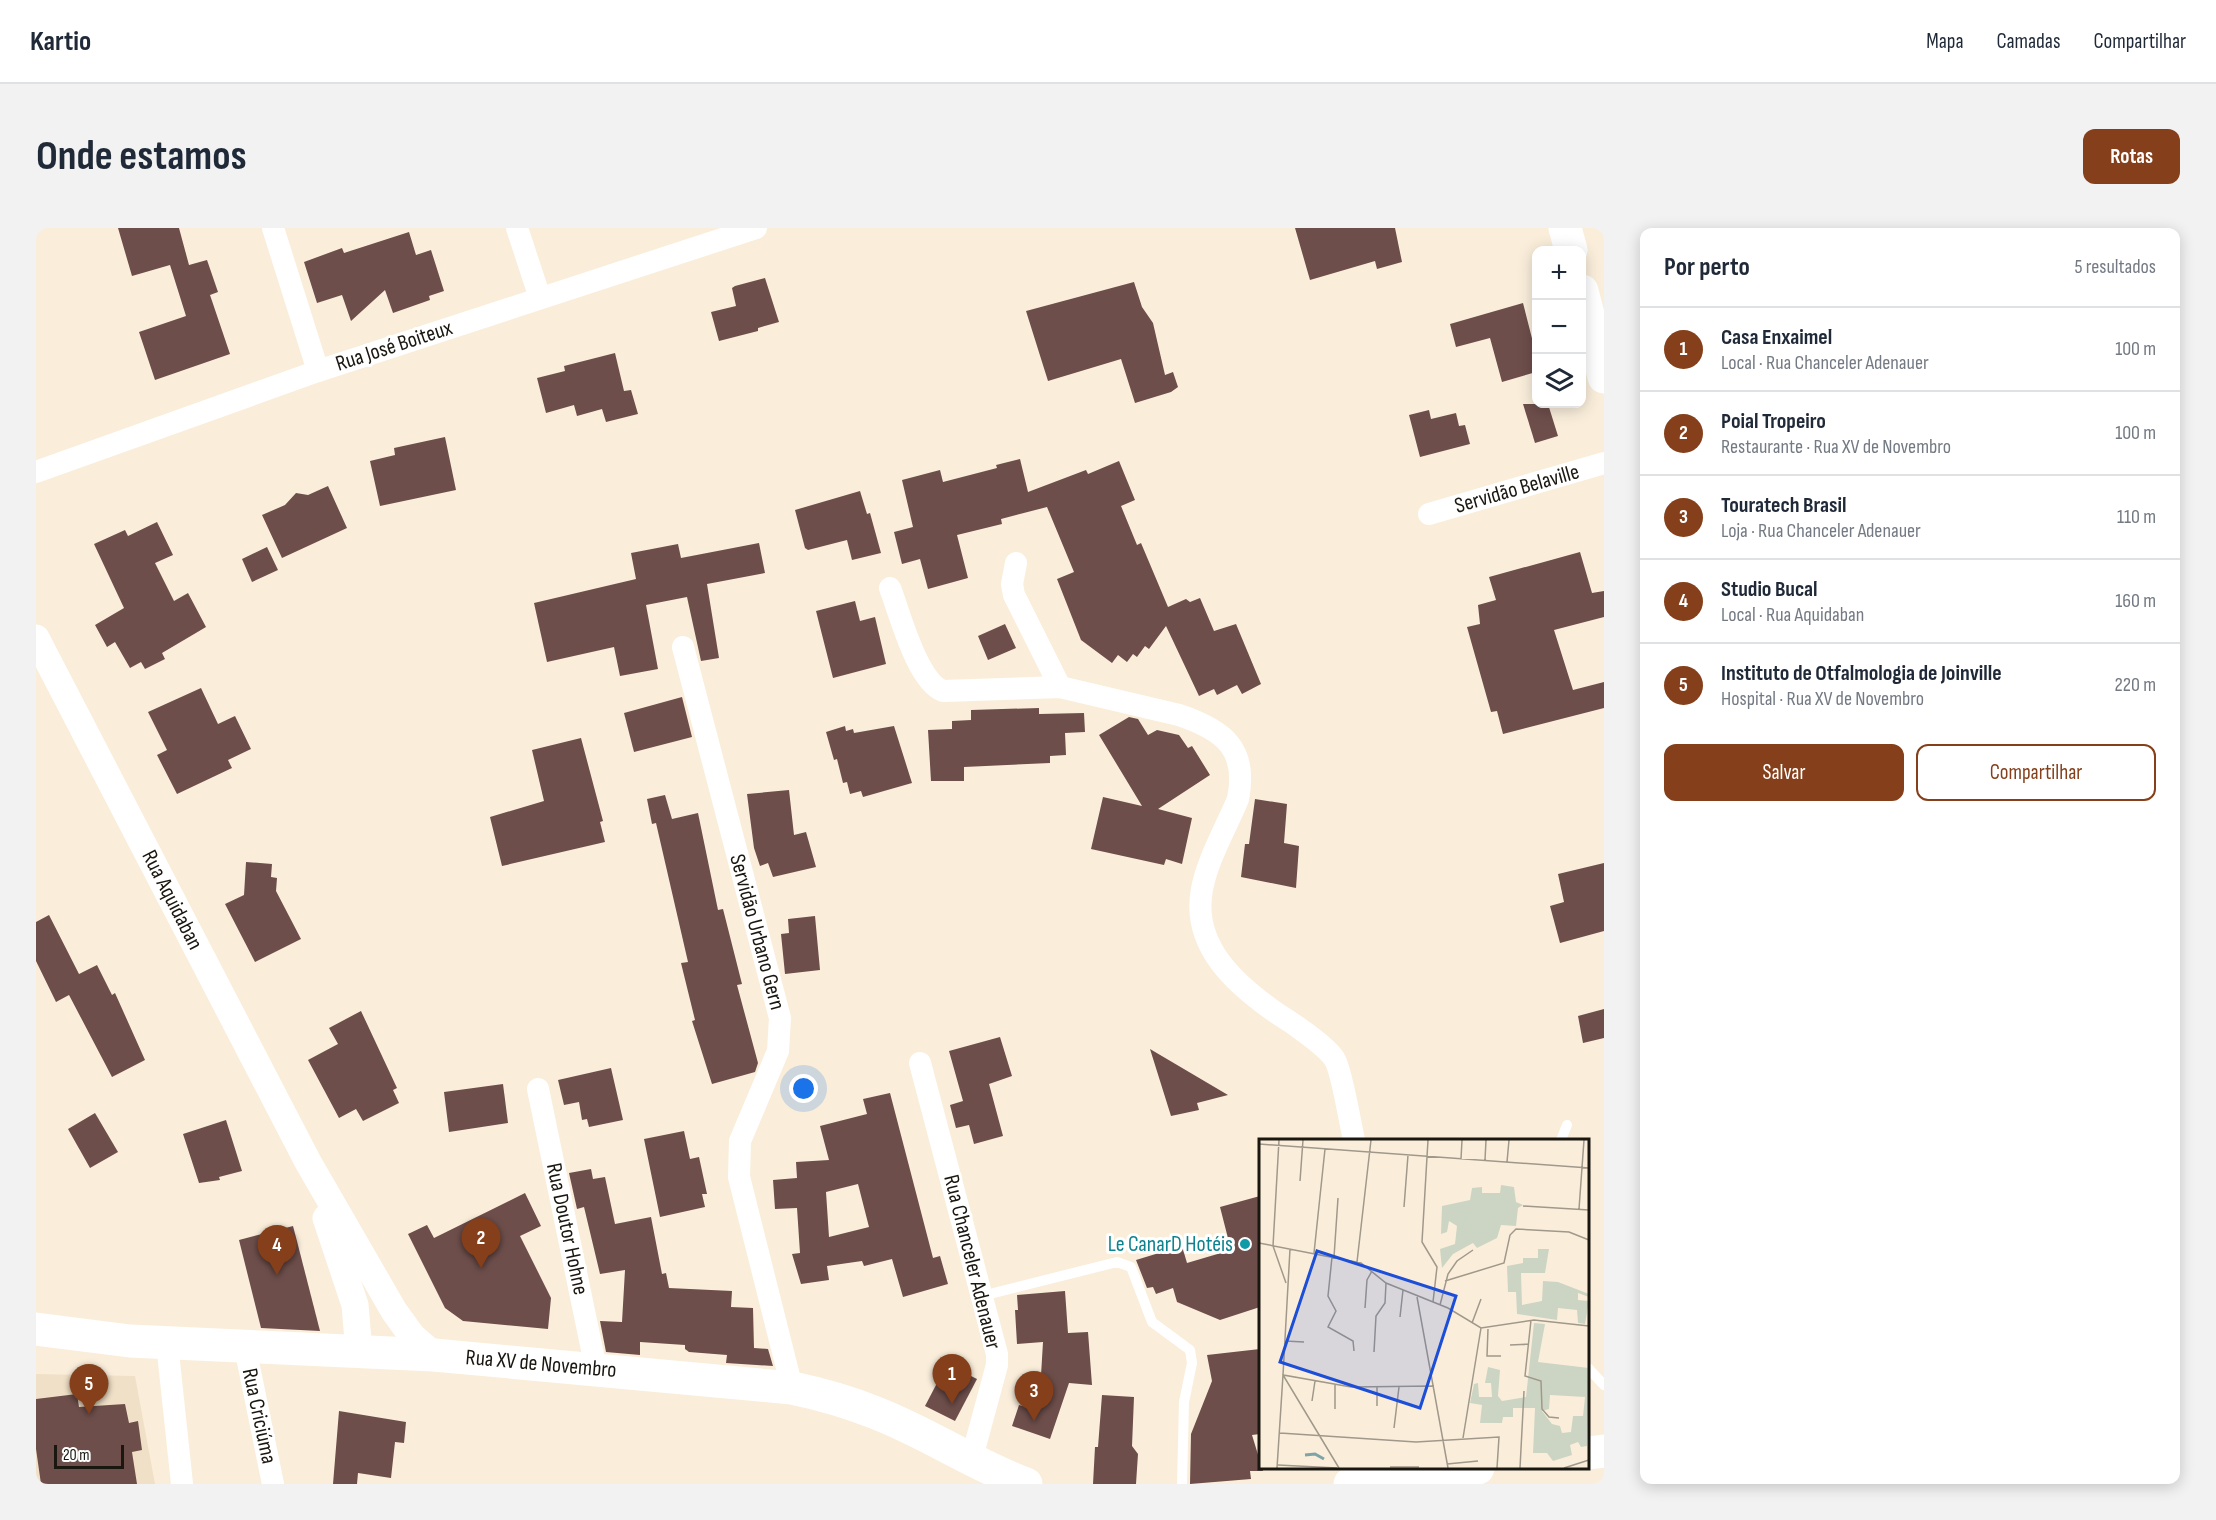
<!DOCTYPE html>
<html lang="pt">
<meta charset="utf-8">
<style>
body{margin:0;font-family:"Sofia Sans Condensed",sans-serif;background:#f2f2f3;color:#1f2937}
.controls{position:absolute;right:18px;top:18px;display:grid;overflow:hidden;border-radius:12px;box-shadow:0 3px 15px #0003}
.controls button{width:54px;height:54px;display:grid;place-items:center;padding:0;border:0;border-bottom:2px solid #e0e1e3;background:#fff;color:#1f2937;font:30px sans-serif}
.scale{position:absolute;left:18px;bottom:15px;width:70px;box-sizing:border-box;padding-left:6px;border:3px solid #1a1610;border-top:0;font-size:16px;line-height:21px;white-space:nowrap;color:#1a1610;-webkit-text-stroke:4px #fff;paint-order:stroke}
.you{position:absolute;left:768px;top:861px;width:21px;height:21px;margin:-15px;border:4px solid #fff;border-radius:50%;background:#1a73e8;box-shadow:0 0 0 9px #1a73e833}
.badge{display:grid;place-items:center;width:39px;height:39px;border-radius:50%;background:#853f1a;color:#fff;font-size:20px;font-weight:700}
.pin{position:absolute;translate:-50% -50px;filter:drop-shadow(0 2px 3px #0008)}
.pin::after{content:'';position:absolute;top:32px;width:21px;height:18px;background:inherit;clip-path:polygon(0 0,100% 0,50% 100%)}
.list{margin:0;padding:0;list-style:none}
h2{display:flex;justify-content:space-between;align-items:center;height:78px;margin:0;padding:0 24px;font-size:26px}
h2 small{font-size:20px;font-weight:400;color:#747a83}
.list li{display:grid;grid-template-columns:39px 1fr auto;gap:18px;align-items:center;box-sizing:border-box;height:84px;padding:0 24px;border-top:2px solid #e0e1e3}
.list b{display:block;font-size:22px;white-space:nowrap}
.list p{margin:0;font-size:20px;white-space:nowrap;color:#747a83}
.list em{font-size:20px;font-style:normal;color:#747a83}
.actions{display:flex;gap:12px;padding:18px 24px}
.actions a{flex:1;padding:14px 0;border:2px solid #853f1a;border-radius:12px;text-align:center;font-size:21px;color:#853f1a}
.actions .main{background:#853f1a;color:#fff}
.icon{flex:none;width:33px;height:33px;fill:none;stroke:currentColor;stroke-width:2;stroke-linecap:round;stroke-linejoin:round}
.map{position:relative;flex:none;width:1568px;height:1256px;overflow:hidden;border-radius:12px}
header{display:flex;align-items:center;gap:36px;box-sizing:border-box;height:84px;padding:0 30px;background:#fff;border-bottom:2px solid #e0e1e3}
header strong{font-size:28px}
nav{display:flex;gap:33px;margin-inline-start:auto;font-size:21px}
.intro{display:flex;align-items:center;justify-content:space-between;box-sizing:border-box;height:144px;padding:0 36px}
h1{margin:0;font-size:42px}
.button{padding:15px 27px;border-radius:12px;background:#853f1a;color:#fff;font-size:21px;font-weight:700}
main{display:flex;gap:36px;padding:0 36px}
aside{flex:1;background:#fff;border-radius:12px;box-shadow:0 3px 15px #0003}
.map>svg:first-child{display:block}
.built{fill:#f0e0c7}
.building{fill:#6d4e4b;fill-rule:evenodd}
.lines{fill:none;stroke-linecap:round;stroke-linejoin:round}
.service{stroke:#fff;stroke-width:10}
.minor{stroke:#fff;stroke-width:22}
.tertiary{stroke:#fff;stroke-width:27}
.primary{stroke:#fff;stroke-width:33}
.culture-dot{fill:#0f9aa8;stroke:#fff;stroke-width:2}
.labels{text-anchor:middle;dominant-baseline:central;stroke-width:6;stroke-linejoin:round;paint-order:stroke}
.street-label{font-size:22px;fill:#1a1610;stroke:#fff}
.culture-label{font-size:22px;fill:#0d838f;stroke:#fff;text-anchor:end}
.inset-river{fill:none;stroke:#7da4a6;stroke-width:3}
.inset-road{fill:none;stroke:#a0988a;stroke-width:1.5}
.view{fill:#1d4ed8;fill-opacity:0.15;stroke:#1d4ed8;stroke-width:3}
.inset-edge{fill:none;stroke:#1a1610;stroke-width:3}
</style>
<header>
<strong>Kartio</strong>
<nav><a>Mapa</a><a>Camadas</a><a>Compartilhar</a></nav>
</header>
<div class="intro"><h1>Onde estamos</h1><a class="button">Rotas</a></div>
<main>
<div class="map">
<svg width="1568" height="1256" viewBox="0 0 1568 1256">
<rect width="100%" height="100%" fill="#faeedb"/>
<polygon class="built" points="0,1146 99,1148 119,1256 0,1256"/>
<g class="building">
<polygon points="82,0 143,0 153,37 171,32 182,64 174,67 194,126 119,152 103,104 150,88 134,37 96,48"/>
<polygon points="1259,0 1359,0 1366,34 1341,41 1339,33 1274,52"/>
<polygon points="373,4 380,27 395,22 408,63 393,68 394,72 357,85 349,62 315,93 306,67 281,75 268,34 306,20 308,25"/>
<polygon points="729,50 743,94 722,100 722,103 683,113 675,84 700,78 696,60 699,58"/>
<polygon points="1098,54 1106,79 1117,95 1129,147 1137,144 1142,159 1135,164 1099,175 1085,131 1012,153 990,83"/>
<polygon points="1487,75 1500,126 1500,144 1466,154 1454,110 1420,119 1414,96"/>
<polygon points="579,125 588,163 595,162 602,186 570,194 566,181 541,188 538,177 510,185 501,150 529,143 528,138"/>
<polygon points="1487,176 1512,176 1522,208 1499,215"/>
<polygon points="1393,182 1395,191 1420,185 1423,198 1429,197 1434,216 1384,229 1373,187"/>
<polygon points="409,209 420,262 344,278 334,233 359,227 358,220"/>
<polygon points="984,231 992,264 1050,242 1052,246 1083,233 1099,272 1085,278 1101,317 1105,315 1132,379 1150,371 1154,374 1164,370 1178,403 1200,396 1225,456 1206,466 1201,457 1181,467 1178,461 1163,468 1130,398 1113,421 1109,418 1101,429 1097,426 1091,434 1082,427 1076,435 1045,412 1021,351 1038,344 1011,279 965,291 966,296 921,307 932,350 892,361 884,331 866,336 858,304 877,299 866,252 904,242 907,254 961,240 960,237"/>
<polygon points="292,258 311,300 246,330 226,287 249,277 260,265 272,267"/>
<polygon points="824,263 831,286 834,285 845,325 816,332 811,312 772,322 769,320 759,282"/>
<polygon points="121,294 137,327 119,335 138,373 152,365 170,399 126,425 129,431 109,441 105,434 94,440 79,414 71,419 59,397 88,380 58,316 89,302 92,308"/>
<polygon points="723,315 729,345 671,356 683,430 665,433 651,369 610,377 622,441 584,448 578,419 511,434 498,375 600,351 595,325 642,316 645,330"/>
<polygon points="231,319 242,342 216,354 206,331"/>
<polygon points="1544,324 1556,365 1568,363 1568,389 1518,402 1537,462 1568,454 1568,480 1467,506 1461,483 1455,484 1431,399 1444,396 1442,377 1460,372 1453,349"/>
<polygon points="819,373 824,393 839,389 850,436 797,450 780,383"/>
<polygon points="969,396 980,420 952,432 942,408"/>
<polygon points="165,460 182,496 199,488 215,521 192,532 196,540 141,566 121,527 131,522 112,484"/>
<polygon points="646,469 656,509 598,524 588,485"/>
<polygon points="1003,480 1003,486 1048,485 1049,504 1029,505 1030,527 1014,528 1014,535 928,539 928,553 895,553 892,502 916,501 916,493 935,492 935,482"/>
<polygon points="1093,489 1102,491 1112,507 1121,502 1143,507 1152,520 1156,518 1174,547 1122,581 1156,590 1146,636 1130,631 1128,637 1055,621 1067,569 1106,578 1063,507"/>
<polygon points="809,498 810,503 817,501 818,505 858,498 876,555 827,569 825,563 814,566 811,554 807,555 801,531 798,532 790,504"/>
<polygon points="545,510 567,593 564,594 569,614 466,638 454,589 508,573 496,522"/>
<polygon points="753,562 758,607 770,604 780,639 737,649 732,635 724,638 718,620 711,566"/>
<polygon points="629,567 636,591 662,585 682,682 687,681 706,756 701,757 722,835 719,844 676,856 656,793 659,792 645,735 652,734 620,595 616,596 611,571"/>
<polygon points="1219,571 1251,576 1248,615 1263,618 1260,660 1205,649 1209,616 1213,616"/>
<polygon points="210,634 236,636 235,649 241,650 240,663 265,711 219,734 189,676 208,667"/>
<polygon points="1568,635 1568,703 1524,715 1514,678 1528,674 1522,646"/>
<polygon points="13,687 43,746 61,737 76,767 79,765 109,832 76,849 33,767 20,774 0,733 0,694"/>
<polygon points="779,688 784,742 749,746 745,706 753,705 752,691"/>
<polygon points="1568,781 1568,810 1547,815 1542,788"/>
<polygon points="325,783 361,860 357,862 363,875 327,893 320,881 303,890 272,832 302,816 293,800"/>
<polygon points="964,809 976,848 953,856 967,908 938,916 933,897 920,900 914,877 927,873 913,823"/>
<polygon points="1114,821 1192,867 1161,875 1163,882 1135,888"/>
<polygon points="575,840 587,892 553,899 551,891 546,892 543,874 528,877 522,852"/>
<polygon points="467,856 472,895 413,904 408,864"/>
<path d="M 854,865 L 897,1030 L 904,1028 L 912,1056 L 867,1069 L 856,1031 L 828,1038 L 826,1033 L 791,1038 L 793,1052 L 765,1056 L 756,1026 L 764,1025 L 761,980 L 739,981 L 737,952 L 761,950 L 760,934 L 793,932 L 784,898 L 831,886 L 827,871 ZM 822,956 L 833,999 L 793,1009 L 790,964 Z"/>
<polygon points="59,885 82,924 54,940 32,901"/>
<polygon points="190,892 206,943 183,949 184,952 163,955 147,906"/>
<polygon points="648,903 654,931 663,929 671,966 666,966 669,979 624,989 608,911"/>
<polygon points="555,941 557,951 569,949 579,996 615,989 626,1046 630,1045 633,1060 696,1063 695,1079 717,1080 718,1120 732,1121 737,1138 690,1135 691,1127 653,1124 649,1121 649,1117 604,1114 604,1127 570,1124 564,1093 586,1094 589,1042 564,1046 548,979 541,981 533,945"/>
<polygon points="489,965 505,998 484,1008 515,1070 512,1101 427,1093 409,1080 372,1006 391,997 398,1010"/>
<polygon points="1224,968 1224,1079 1184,1092 1141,1074 1137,1060 1120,1066 1117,1059 1111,1060 1100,1032 1146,1018 1151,1035 1195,1022 1184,979"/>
<polygon points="257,998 263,1021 284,1103 225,1100 203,1012"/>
<polygon points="1029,1063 1032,1105 1052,1104 1056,1157 1033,1155 1014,1211 976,1198 983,1177 987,1178 993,1161 1004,1164 1007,1114 981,1116 979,1082 982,1082 981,1067"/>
<polygon points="1224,1121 1224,1206 1216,1207 1227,1243 1214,1243 1215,1251 1154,1256 1155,1206 1176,1153 1171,1127"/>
<polygon points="911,1136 941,1151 919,1193 889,1178"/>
<polygon points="41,1166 43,1179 89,1176 93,1195 102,1193 106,1222 96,1224 101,1256 5,1256 0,1221 0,1171"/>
<polygon points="1066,1167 1098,1169 1096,1218 1102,1226 1100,1256 1057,1256 1059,1219 1062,1219"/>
<polygon points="303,1183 370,1194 368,1215 359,1214 355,1250 322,1245 321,1256 297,1256"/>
</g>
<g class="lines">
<g class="service">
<polyline points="1525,912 1531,897"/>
<polyline points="946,1068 1081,1034 1095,1039 1116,1094 1154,1122 1156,1135 1148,1174 1146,1256"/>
<polyline points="1552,1140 1568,1157"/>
</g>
<g class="minor">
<polyline points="237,0 282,143"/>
<polyline points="481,0 504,70"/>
<polyline points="0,244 282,143 720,0"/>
<polyline points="1393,286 1568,235"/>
<polyline points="980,335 976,356 978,367 1024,459"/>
<path d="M 854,360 C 864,386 881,453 907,463 L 1024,459 L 1143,487 C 1188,502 1212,521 1202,571 C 1190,600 1172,630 1166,661 C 1155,718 1200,757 1242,786 C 1255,794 1292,819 1299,832 C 1306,844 1314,895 1318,912"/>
<polyline points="647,419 744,790 742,823 704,913 703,949 756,1160"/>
<polyline points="884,835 961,1126 961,1137 935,1233"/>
<polyline points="502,861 560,1141"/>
<polyline points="131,1115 146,1256"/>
<polyline points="209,1119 237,1256"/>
</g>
<g class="tertiary">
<polyline points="0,410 272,934 358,1083 376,1108 398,1127"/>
<polyline points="290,990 319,1077 323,1124"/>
</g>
<g class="primary">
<polyline points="1529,0 1535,22"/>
<polyline points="1546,63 1568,149"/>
<path d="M 0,1101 L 94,1113 L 398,1127 L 756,1160 C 785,1166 813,1174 840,1185 C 892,1205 938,1237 990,1256"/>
<polyline points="1552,1225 1568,1223"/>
<polyline points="1314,1256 1442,1240"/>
</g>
</g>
<circle class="culture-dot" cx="1209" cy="1016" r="6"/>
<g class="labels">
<g class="street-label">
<text transform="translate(358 118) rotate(-18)">Rua José Boiteux</text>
<text transform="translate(1481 261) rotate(-16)">Servidão Belaville</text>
<text transform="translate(136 672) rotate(63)">Rua Aquidaban</text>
<text transform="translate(721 704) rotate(75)">Servidão Urbano Gern</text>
<text transform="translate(531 1001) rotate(78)">Rua Doutor Hohne</text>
<text transform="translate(936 1034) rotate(76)">Rua Chanceler Adenauer</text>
<text transform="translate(505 1136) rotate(5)">Rua XV de Novembro</text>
<text transform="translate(223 1188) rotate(78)">Rua Criciúma</text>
</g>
<g class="culture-label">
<text x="1197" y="1016">Le CanarD Hotéis</text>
</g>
</g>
<g transform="translate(1223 911)">
<rect width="330" height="330" fill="#faeedb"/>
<path d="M 242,46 L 255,48 L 257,63 L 264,66 L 259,69 L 257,87 L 242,86 L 238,99 L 218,109 L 214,104 L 194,115 L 183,129 L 181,110 L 196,105 L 198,87 L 190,82 L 188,93 L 182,95 L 183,67 L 211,61 L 213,49 L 223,48 L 223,54 L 241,54 ZM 279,110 L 290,110 L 286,134 L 262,134 L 263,166 L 283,162 L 284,142 L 299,143 L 330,155 L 330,158 L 319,154 L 319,161 L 330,162 L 326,185 L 319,184 L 318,171 L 299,169 L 298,181 L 258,175 L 257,153 L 249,153 L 248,127 L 264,124 L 264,119 L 279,119 ZM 275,184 L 286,185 L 279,223 L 330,229 L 328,307 L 322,308 L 319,303 L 311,306 L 313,316 L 294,322 L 288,314 L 274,314 L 276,269 L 254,269 L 254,278 L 244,278 L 243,284 L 221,284 L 223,266 L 211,264 L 215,245 L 219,244 L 220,258 L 233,258 L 232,244 L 226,244 L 229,228 L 241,231 L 239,257 L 243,262 L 267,258 ZM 291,256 L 326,258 L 324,277 L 314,277 L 312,293 L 303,294 L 301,287 L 293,285 L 283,272 L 290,270 Z" fill="#ccd5c3" fill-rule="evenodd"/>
<path class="inset-river" d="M 46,316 L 56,315 L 65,320"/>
<path class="inset-road" d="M 20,1 L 14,107 L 27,144M 169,1 L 163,103 L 178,128 L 174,163M 0,5 L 330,29M 202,20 L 203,1M 226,21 L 227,1M 248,23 L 250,1M 41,42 L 44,1M 264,67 L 330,71M 145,68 L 149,16M 320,70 L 325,1M 0,104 L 102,124 L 127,144 L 189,169 L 222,189 L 275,181 L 330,187M 31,110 L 24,236 L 80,329M 55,114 L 66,10M 73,118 L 69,157 L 77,172 L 69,188 L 94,202 L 95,212M 75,118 L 79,59M 98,123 L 112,1M 186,142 L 245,124 L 251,96 L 257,90 L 310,93 L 330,101M 158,158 L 189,329M 181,166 L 189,135 L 198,122 L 214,111M 106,169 L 108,141 L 113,132M 141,178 L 144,151M 272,181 L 266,237 L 282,242 L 283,270 L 290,278 L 300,279M 213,184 L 222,160M 330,187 L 330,168M 229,190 L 228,217 L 242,217M 26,202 L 45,203M 251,206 L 270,205M 115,213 L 117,177 L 126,164 L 127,144M 118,248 L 118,267M 53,262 L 56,242M 76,270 L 76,245M 135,289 L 140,248M 21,294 L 157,303 L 240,298 L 238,329M 204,299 L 222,189M 188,325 L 219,322M 19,326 L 78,329M 131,328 L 160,328M 18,329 L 24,236 L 92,248 L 175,247M 261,329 L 265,252M 305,329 L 330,321"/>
<path class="view" d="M 58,112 L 197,157 L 161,269 L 21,223 Z"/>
<rect width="330" height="330" class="inset-edge"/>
</g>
</svg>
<div class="controls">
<button>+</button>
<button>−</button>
<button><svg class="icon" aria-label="layers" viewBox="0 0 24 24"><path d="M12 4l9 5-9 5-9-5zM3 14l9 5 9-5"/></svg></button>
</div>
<div class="scale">20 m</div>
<div class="you"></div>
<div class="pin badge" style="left:916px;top:1176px">1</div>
<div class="pin badge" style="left:445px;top:1040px">2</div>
<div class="pin badge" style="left:998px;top:1193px">3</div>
<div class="pin badge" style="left:241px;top:1047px">4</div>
<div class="pin badge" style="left:53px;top:1186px">5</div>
</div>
<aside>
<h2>Por perto<small>5 resultados</small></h2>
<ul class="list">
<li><span class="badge">1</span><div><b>Casa Enxaimel</b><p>Local · Rua Chanceler Adenauer</p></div><em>100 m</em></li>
<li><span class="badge">2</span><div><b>Poial Tropeiro</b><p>Restaurante · Rua XV de Novembro</p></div><em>100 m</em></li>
<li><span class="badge">3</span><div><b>Touratech Brasil</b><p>Loja · Rua Chanceler Adenauer</p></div><em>110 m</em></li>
<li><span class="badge">4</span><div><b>Studio Bucal</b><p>Local · Rua Aquidaban</p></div><em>160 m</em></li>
<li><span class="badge">5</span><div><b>Instituto de Otfalmologia de Joinville</b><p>Hospital · Rua XV de Novembro</p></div><em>220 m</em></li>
</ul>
<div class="actions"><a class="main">Salvar</a><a>Compartilhar</a></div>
</aside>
</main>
